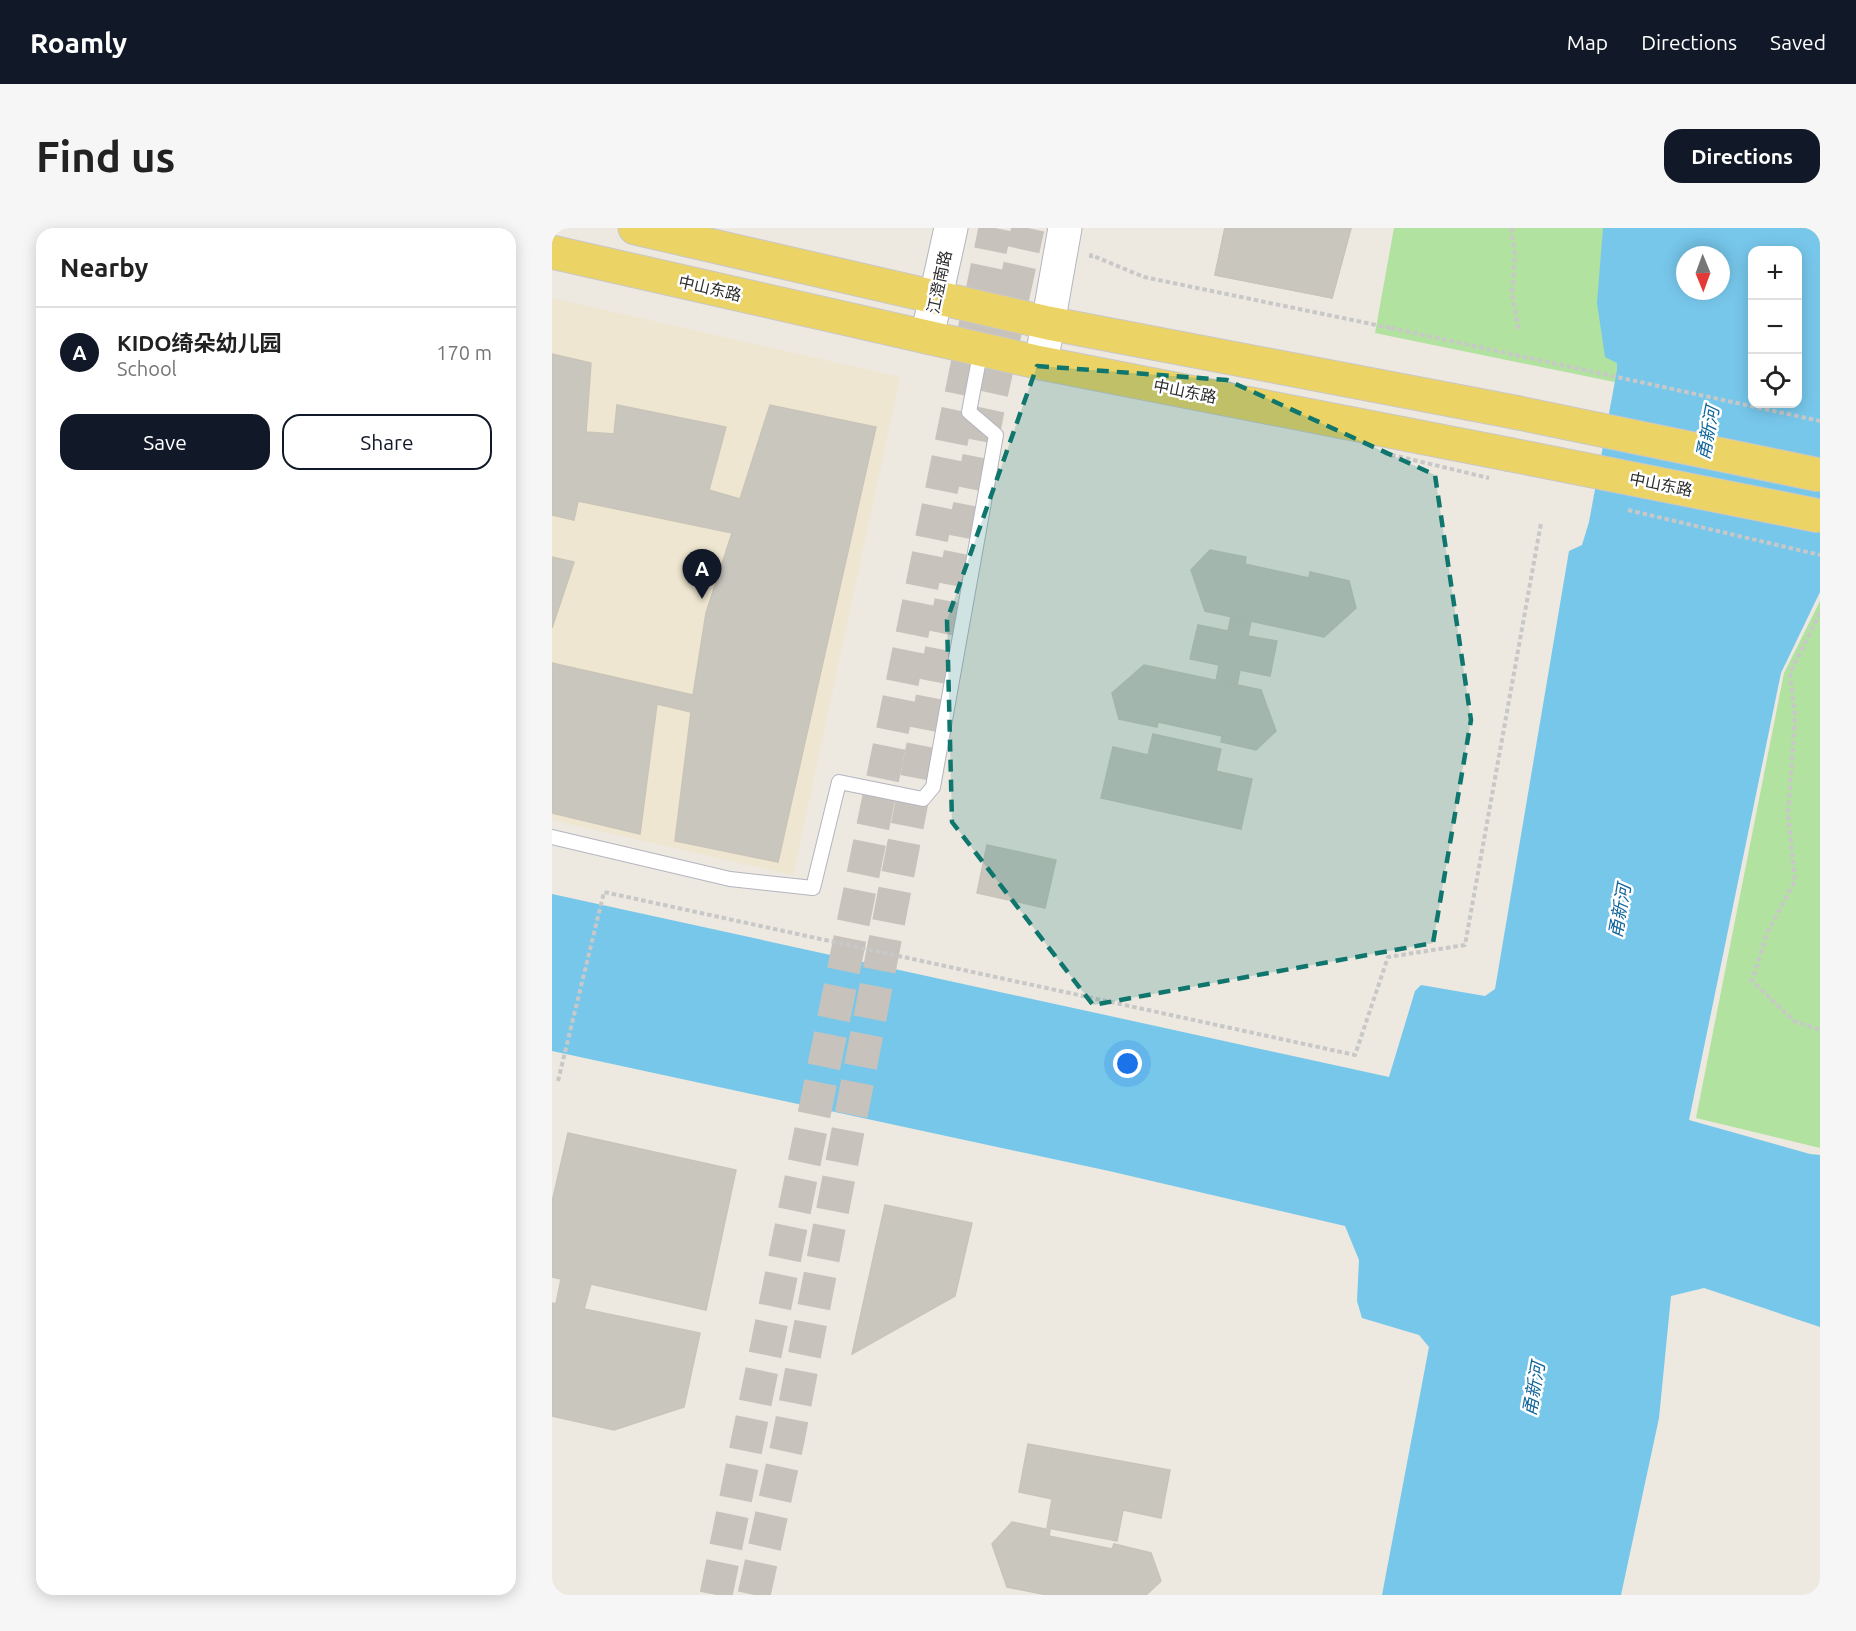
<!DOCTYPE html>
<meta charset="utf-8">
<style>
body{margin:0;font-family:Ubuntu,"Noto Sans SC",sans-serif;background:#f6f6f6;color:#222}
.controls{position:absolute;right:18px;top:18px;display:grid;overflow:hidden;border-radius:12px;box-shadow:0 3px 15px #0003}
.controls button{width:54px;height:54px;display:grid;place-items:center;padding:0;border:0;border-bottom:2px solid #e0e0e0;background:#fff;color:#222;font:30px sans-serif}
.compass{position:absolute;left:1124px;top:18px;width:54px;height:54px;border-radius:50%;background:#fff;box-shadow:0 3px 15px #0003;rotate:179deg}
.you{position:absolute;left:576px;top:836px;width:21px;height:21px;margin:-15px;border:4px solid #fff;border-radius:50%;background:#1a73e8;box-shadow:0 0 0 9px #1a73e833}
.badge{display:grid;place-items:center;width:39px;height:39px;border-radius:50%;background:#111827;color:#fff;font-size:20px;font-weight:700}
.pin{position:absolute;translate:-50% -50px;filter:drop-shadow(0 2px 3px #0008)}
.pin::after{content:'';position:absolute;top:32px;width:21px;height:18px;background:inherit;clip-path:polygon(0 0,100% 0,50% 100%)}
.list{margin:0;padding:0;list-style:none}
h2{display:flex;justify-content:space-between;align-items:center;height:78px;margin:0;padding:0 24px;font-size:26px}
h2 small{font-size:20px;font-weight:400;color:#767676}
.list li{display:grid;grid-template-columns:39px 1fr auto;gap:18px;align-items:center;box-sizing:border-box;height:90px;padding:0 24px;border-top:2px solid #e0e0e0}
.list b{display:block;font-size:22px;white-space:nowrap}
.list p{margin:0;font-size:20px;white-space:nowrap;color:#767676}
.list em{font-size:20px;font-style:normal;color:#767676}
.actions{display:flex;gap:12px;padding:18px 24px}
.actions a{flex:1;padding:14px 0;border:2px solid #111827;border-radius:18px;text-align:center;font-size:21px;color:#111827}
.actions .main{background:#111827;color:#fff}
.icon{flex:none;width:33px;height:33px;fill:none;stroke:currentColor;stroke-width:2;stroke-linecap:round;stroke-linejoin:round}
.map{position:relative;flex:none;width:1268px;height:1367px;overflow:hidden;border-radius:18px}
header{display:flex;align-items:center;gap:36px;box-sizing:border-box;height:84px;padding:0 30px;background:#111827;color:#fff}
header strong{font-size:28px}
nav{display:flex;gap:33px;margin-inline-start:auto;font-size:21px}
.intro{display:flex;align-items:center;justify-content:space-between;box-sizing:border-box;height:144px;padding:0 36px}
h1{margin:0;font-size:42px}
.button{padding:15px 27px;border-radius:18px;background:#111827;color:#fff;font-size:21px;font-weight:700}
main{display:flex;gap:36px;padding:0 36px}
aside{flex:1;background:#fff;border-radius:18px;box-shadow:0 3px 15px #0003}
.map>svg:first-child{display:block}
.education{fill:#eee6d0}
.green{fill:#b2e29f;fill-rule:evenodd}
.water{fill:#77c7eb;fill-rule:evenodd}
.building{fill:#c9c6be;stroke:#c9c4b9;stroke-width:1.5}
.lines{fill:none;stroke-linecap:round;stroke-linejoin:round}
.secondary-tunnel{stroke:#c7c3bc;stroke-width:33;stroke-dasharray:33 16;stroke-linecap:butt}
.lane-casing{stroke:#b3b5bf;stroke-width:16}
.secondary-casing{stroke:#b3b5bf;stroke-width:35}
.primary-casing{stroke:#c8c8c8;stroke-width:35}
.path{stroke:#c8c8c8;stroke-width:4;stroke-dasharray:4.5 3;stroke-linecap:butt}
.lane{stroke:#fff;stroke-width:14}
.secondary{stroke:#fff;stroke-width:33}
.primary{stroke:#ecd366;stroke-width:33}
.primary-bridge-casing{stroke:#c8c8c8;stroke-width:35;stroke-linecap:butt}
.path-bridge{stroke:#c8c8c8;stroke-width:4;stroke-dasharray:4.5 3;stroke-linecap:butt}
.primary-bridge{stroke:#ecd366;stroke-width:33}
.marked{fill:#0f766e;fill-opacity:0.2;stroke:#0f766e;stroke-width:4.5;stroke-dasharray:12 8;stroke-linejoin:round}
.labels{text-anchor:middle;dominant-baseline:central;stroke-width:5;stroke-linejoin:round;paint-order:stroke}
.street-label{font-size:16px;fill:#2d2d2d;stroke:#fff}
.water-label{font-size:18px;font-style:italic;fill:#13669b;stroke:#fff}
</style>
<header>
<strong>Roamly</strong>
<nav><a>Map</a><a>Directions</a><a>Saved</a></nav>
</header>
<div class="intro"><h1>Find us</h1><a class="button">Directions</a></div>
<main>
<aside>
<h2>Nearby<small></small></h2>
<ul class="list">
<li><span class="badge">A</span><div><b>KIDO绮朵幼儿园</b><p>School</p></div><em>170 m</em></li>
</ul>
<div class="actions"><a class="main">Save</a><a>Share</a></div>
</aside>
<div class="map">
<svg width="1268" height="1367" viewBox="0 0 1268 1367">
<rect width="100%" height="100%" fill="#ede8e0"/>
<polygon class="education" points="0,70 348,149 241,647 0,592"/>
<g class="green">
<path d="M 842,0 L 1268,0 L 1268,196 L 823,105 ZM 1200,22 L 1246,22 L 1246,176 L 1200,176 ZM 1133,27 L 1169,27 L 1169,63 L 1133,63 Z"/>
<polygon points="1268,373 1268,920 1144,890 1232,445"/>
</g>
<path class="water" d="M 1051,0 L 1268,0 L 1268,364 L 1229,445 L 1137,892 L 1258,926 L 1268,927 L 1268,1099 L 1152,1060 L 1119,1068 L 1107,1190 L 1069,1367 L 830,1367 L 877,1119 L 867,1107 L 810,1090 L 805,1073 L 807,1032 L 793,998 L 557,943 L 0,823 L 0,666 L 837,849 L 863,763 L 869,757 L 933,768 L 943,761 L 1017,323 L 1030,317 L 1037,294 L 1065,142 L 1065,135 L 1053,129 L 1045,75 ZM 1200,22 L 1246,22 L 1246,176 L 1200,176 ZM 1133,27 L 1169,27 L 1169,63 L 1133,63 Z"/>
<g class="building">
<polygon points="673,0 799,0 780,70 663,47"/>
<polygon points="673,0 799,0 780,70 663,47"/>
<polygon points="0,126 39,135 34,204 62,206 65,177 174,199 157,262 188,271 218,177 324,199 226,634 123,613 139,484 105,476 88,606 0,585 0,435 141,467 154,385 180,305 26,273 22,292 0,287"/>
<polygon points="658,322 694,329 693,336 757,350 758,344 797,353 804,380 772,409 653,383 639,342"/>
<polygon points="0,329 22,334 0,400"/>
<polygon points="679,389 699,393 696,408 725,413 718,448 688,442 685,457 664,453 667,437 638,431 646,397 676,403"/>
<polygon points="592,437 709,462 724,503 704,522 669,514 670,508 606,494 605,499 567,491 560,465"/>
<polygon points="601,506 669,521 664,543 700,551 689,601 549,570 561,519 596,527"/>
<polygon points="435,617 504,632 493,680 425,665"/>
<polygon points="16,905 184,942 154,1082 39,1056 32,1081 148,1105 132,1179 62,1202 0,1188 0,1075 4,1076 9,1051 0,1049 0,974"/>
<polygon points="333,977 420,995 403,1068 300,1126"/>
<polygon points="476,1216 618,1242 609,1290 571,1282 565,1313 495,1300 500,1271 467,1264"/>
<polygon points="460,1294 498,1302 497,1308 560,1321 562,1316 599,1325 609,1353 594,1367 495,1367 455,1359 440,1316"/>
</g>
<g class="lines">
<g class="secondary-tunnel">
<polyline points="164,1367 443,0"/>
<polyline points="202,1367 236,1212 436,182 476,0"/>
</g>
<defs>
<polyline id="lane" points="0,609 178,651 261,660 287,554 371,571 381,559 444,207 417,184 429,121"/>
<g id="secondary">
<polyline points="375,109 399,0"/>
<polyline points="489,135 513,0"/>
</g>
<g id="primary">
<polyline points="83,0 496,95 962,184"/>
<polyline points="0,24 489,135 955,226"/>
</g>
</defs>
<use href="#lane" class="lane-casing"/>
<use href="#secondary" class="secondary-casing"/>
<use href="#primary" class="primary-casing"/>
<g class="path">
<polyline points="959,0 963,28 960,66 967,103"/>
<polyline points="539,30 539,27 592,49 839,100"/>
<polyline points="1268,385 1238,445 1243,490 1236,586 1243,653 1215,705 1200,753 1242,793 1268,802"/>
<polyline points="6,853 52,664 803,827 836,729 913,717 989,295"/>
</g>
<use href="#lane" class="lane"/>
<use href="#secondary" class="secondary"/>
<use href="#primary" class="primary"/>
<defs>
<g id="primary-bridge">
<polyline points="962,184 1268,247"/>
<polyline points="955,226 1268,288"/>
</g>
</defs>
<use href="#primary-bridge" class="primary-bridge-casing"/>
<g class="path-bridge">
<polyline points="839,100 1268,193"/>
<polyline points="832,225 937,250"/>
<polyline points="1076,282 1268,327"/>
</g>
<use href="#primary-bridge" class="primary-bridge"/>
</g>
<path class="marked" d="M 485,138 L 675,152 L 883,247 L 919,492 L 881,715 L 541,777 L 400,594 L 395,392 Z"/>
<g class="labels">
<g class="street-label">
<text transform="translate(387 54) rotate(-78)">江澄南路</text>
<text transform="translate(158 60) rotate(13)">中山东路</text>
<text transform="translate(633 163) rotate(11)">中山东路</text>
<text transform="translate(1109 256) rotate(11)">中山东路</text>
</g>
<g class="water-label">
<text transform="translate(1155 205) rotate(-79)">甬新河</text>
<text transform="translate(1067 683) rotate(-80)">甬新河</text>
<text transform="translate(981 1161) rotate(-80)">甬新河</text>
</g>
</g>
</svg>
<div class="controls">
<button>+</button>
<button>−</button>
<button><svg class="icon" aria-label="locate" viewBox="0 0 24 24"><circle cx="12" cy="12" r="6"/><path d="M12 2v4M12 18v4M2 12h4M18 12h4"/></svg></button>
</div>
<svg class="compass" viewBox="-18 -18 36 36"><path d="M0-13l5 13h-10z" fill="#e53935"/><path d="M0 13l5-13h-10z" fill="#767676"/></svg>
<div class="you"></div>
<div class="pin badge" style="left:150px;top:371px">A</div>
</div>
</main>
